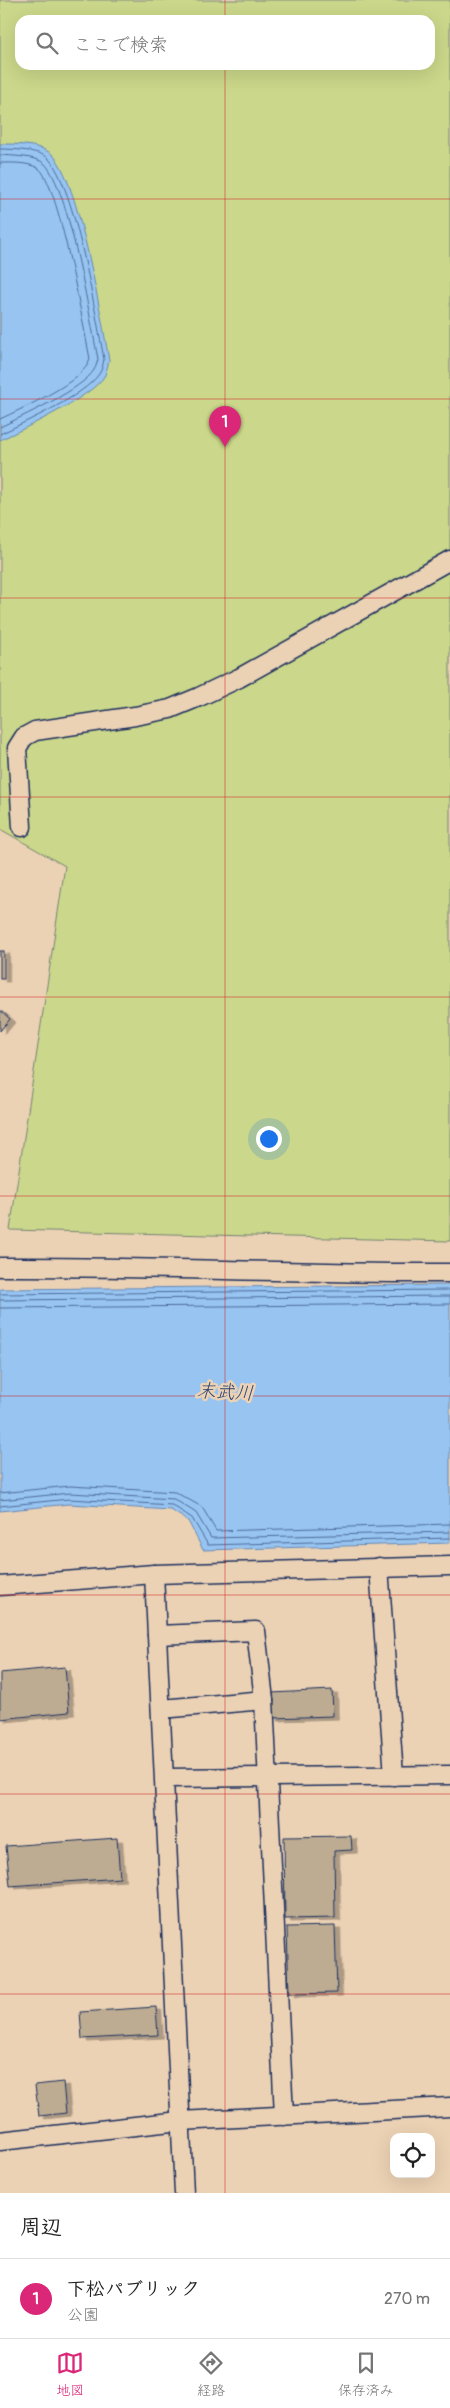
<!DOCTYPE html>
<html lang="ja">
<meta charset="utf-8">
<style>
body{margin:0;font-family:Pangolin,"Klee One",sans-serif;background:#f6f6f6;color:#222}
.controls{position:absolute;right:15px;bottom:15px;display:grid;overflow:hidden;border-radius:10px;box-shadow:0 5px 20px #0002}
.controls button{width:45px;height:45px;display:grid;place-items:center;padding:0;border:0;border-bottom:1px solid #e0e0e0;background:#fff;color:#222;font:25px sans-serif}
.you{position:absolute;left:268px;top:1138px;width:18px;height:18px;margin:-12px;border:4px solid #fff;border-radius:50%;background:#1a73e8;box-shadow:0 0 0 8px #1a73e833}
.badge{display:grid;place-items:center;width:32px;height:32px;border-radius:50%;background:#db2777;color:#fff;font-size:16px;font-weight:700}
.pin{position:absolute;translate:-50% -41px;filter:drop-shadow(0 1px 2px #0008)}
.pin::after{content:'';position:absolute;top:26px;width:18px;height:15px;background:inherit;clip-path:polygon(0 0,100% 0,50% 100%)}
.list{margin:0;padding:0;list-style:none}
h2{display:flex;justify-content:space-between;align-items:center;height:65px;margin:0;padding:0 20px;font-size:21px}
h2 small{font-size:16px;font-weight:400;color:#767676}
.list li{display:grid;grid-template-columns:32px 1fr auto;gap:15px;align-items:center;box-sizing:border-box;height:80px;padding:0 20px;border-top:1px solid #e0e0e0}
.list b{display:block;font-size:19px;white-space:nowrap}
.list p{margin:0;font-size:16px;white-space:nowrap;color:#767676}
.list em{font-size:16px;font-style:normal;color:#767676}
.icon{flex:none;width:28px;height:28px;fill:none;stroke:currentColor;stroke-width:2;stroke-linecap:round;stroke-linejoin:round}
.map{position:relative;flex:none;width:450px;height:2193px;overflow:hidden}
.search{position:absolute;background:#fff;box-shadow:0 5px 20px #0002;left:15px;right:15px;top:15px;height:55px;display:flex;align-items:center;gap:12px;box-sizing:border-box;padding:0 18px;border-radius:15px;color:#767676;font-size:19px}
.sheet{height:145px;background:#fff}
nav{display:flex;justify-content:space-around;align-items:center;box-sizing:border-box;height:70px;border-top:1px solid #e0e0e0;background:#fff;font-size:14px;color:#767676}
nav a{display:grid;justify-items:center;gap:2px}
nav .on{color:#db2777}
.map>svg:first-child{display:block}
.green{fill:#cbd78a;stroke:#738374;fill-rule:evenodd}
.water{fill:#97c4f1;stroke:#6588b6}
.lines{fill:none;stroke-linecap:round;stroke-linejoin:round}
.shore{stroke:#4d6b99;stroke-width:1}
.building{fill:#bdac91;stroke:#1b2f5e;filter:url(#shadow)}
.minor-casing{stroke:#1b2f5e;stroke-width:21}
.minor{stroke:#ecd2b4;stroke-width:18}
.grid{fill:none;stroke:#d62828;stroke-width:1;stroke-opacity:0.55}
.labels{text-anchor:middle;dominant-baseline:central;stroke-width:5;stroke-linejoin:round;paint-order:stroke}
.water-label{font-size:19px;font-style:italic;fill:#2e4574;stroke:#ecd2b4}
</style>
<div class="map">
<svg width="450" height="2193" viewBox="0 0 450 2193">
<defs>
<filter id="shadow"><feDropShadow dx="5.5" dy="3" stdDeviation="0" flood-color="#0004"/></filter>
</defs>
<rect width="100%" height="100%" fill="#ecd2b4"/>
<filter id="ink" filterUnits="userSpaceOnUse"><feTurbulence type="fractalNoise" baseFrequency=".02" numOctaves="2"/><feDisplacementMap in="SourceGraphic" scale="10" xChannelSelector="R" yChannelSelector="G"/><feConvolveMatrix kernelMatrix="1 2 1 2 8 2 1 2 1" color-interpolation-filters="sRGB"/></filter>
<g filter="url(#ink)">
<path class="green" d="M 0,0 L 450,0 L 450,1241 L 10,1230 L 65,866 L 0,829 ZM 20,20 L 430,20 L 430,65 L 20,65 Z"/>
<g class="water">
<path d="M 0,144 C 15,144 36,144 49,152 C 77,167 102,323 109,360 C 108,364 107,370 105,375 C 94,396 23,429 0,440 Z"/>
<polygon points="450,1285 450,1543 203,1550 188,1521 171,1510 69,1504 0,1511 0,1289"/>
</g>
<g class="lines">
<g class="shore">
<path d="M 0,149 C 11,149 40,150 48,158 C 75,185 96,317 104,359 C 103,364 102,370 99,374 C 84,396 25,422 0,434"/>
<path d="M 0,155 C 11,156 37,156 45,164 C 69,189 90,319 98,359 C 97,363 96,367 94,370 C 83,389 21,417 0,427"/>
<path d="M 0,163 C 12,163 27,162 38,168 C 58,179 84,330 90,359 C 85,381 21,409 0,419"/>
<polyline points="0,1294 450,1290"/>
<polyline points="0,1300 450,1296"/>
<polyline points="0,1308 450,1304"/>
<polyline points="0,1493 70,1486 175,1492 202,1507 216,1531 450,1524"/>
<polyline points="0,1500 70,1493 174,1499 196,1513 211,1538 450,1532"/>
<polyline points="0,1506 69,1499 172,1505 192,1518 208,1545 450,1538"/>
</g>
</g>
<g class="building">
<rect x="0" y="951" width="4" height="28"/>
<polygon points="0,1010 10,1019 0,1031"/>
<polygon points="65,1667 69,1712 0,1719 0,1673"/>
<polygon points="332,1690 333,1716 272,1718 271,1693"/>
<polygon points="351,1836 352,1850 334,1851 335,1918 285,1919 284,1837"/>
<polygon points="117,1838 120,1878 10,1886 6,1846"/>
<polygon points="335,1926 337,1993 289,1994 287,1927"/>
<polygon points="156,2007 158,2035 82,2039 80,2012"/>
<polygon points="63,2082 66,2113 39,2116 35,2085"/>
</g>
<g class="lines">
<defs>
<g id="minor">
<polyline points="22,827 17,748 24,737 35,731 135,716 170,709 199,697 239,678 450,560"/>
<path d="M 0,1267 C 150,1266 300,1274 450,1273"/>
<polyline points="379,1567 394,1776"/>
<polyline points="154,1574 184,2193"/>
<polyline points="0,1586 154,1574 450,1566"/>
<polyline points="157,1635 256,1631 264,1700 284,2116"/>
<polyline points="161,1709 264,1700"/>
<polyline points="165,1778 450,1775"/>
<polyline points="0,2141 180,2121 450,2107"/>
</g>
</defs>
<use href="#minor" class="minor-casing"/>
<use href="#minor" class="minor"/>
</g>
</g>
<path class="grid" d="M 225,0 L 225,20M 225,65 L 225,2193M 0,199 L 450,199M 0,399 L 450,399M 0,598 L 450,598M 0,797 L 450,797M 0,997 L 450,997M 0,1196 L 450,1196M 0,1396 L 450,1396M 0,1595 L 450,1595M 0,1794 L 450,1794M 0,1994 L 450,1994"/>
<g class="labels">
<g class="water-label">
<text transform="translate(225 1392) rotate(3)">末武川</text>
</g>
</g>
</svg>
<div class="controls">
<button><svg class="icon" aria-label="locate" viewBox="0 0 24 24"><circle cx="12" cy="12" r="6"/><path d="M12 2v4M12 18v4M2 12h4M18 12h4"/></svg></button>
</div>
<div class="you"></div>
<div class="pin badge" style="left:225px;top:447px">1</div>
<div class="search"><svg class="icon" aria-label="search" viewBox="0 0 24 24"><circle cx="10" cy="10" r="6"/><path d="M15 15l6 6"/></svg>ここで検索</div>
</div>
<section class="sheet">
<h2>周辺<small></small></h2>
<ul class="list">
<li><span class="badge">1</span><div><b>下松パブリック</b><p>公園</p></div><em>270 m</em></li>
</ul>
</section>
<nav>
<a class="on"><svg class="icon" aria-label="map" viewBox="0 0 24 24"><path d="M3 6l6-2 6 2 6-2v14l-6 2-6-2-6 2zM9 4v14M15 6v14"/></svg>地図</a>
<a><svg class="icon" aria-label="directions" viewBox="0 0 24 24"><path d="M12 3l9 9-9 9-9-9zM9 14v-3h6M13 9l2 2-2 2"/></svg>経路</a>
<a><svg class="icon" aria-label="saved" viewBox="0 0 24 24"><path d="M7 4h10v16l-5-4-5 4z"/></svg>保存済み</a>
</nav>
